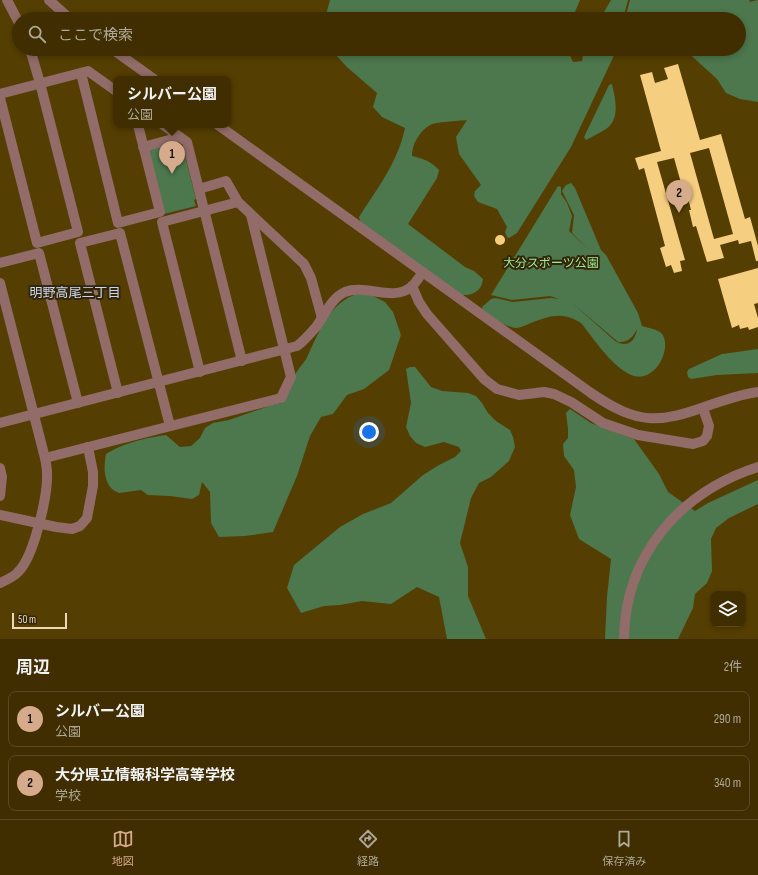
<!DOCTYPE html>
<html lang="ja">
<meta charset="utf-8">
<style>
body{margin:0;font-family:"Sofia Sans Condensed","Noto Sans JP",sans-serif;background:#47360b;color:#f1f3f6}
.controls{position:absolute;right:12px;bottom:12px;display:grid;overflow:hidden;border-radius:8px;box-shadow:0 2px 6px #0003}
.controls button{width:36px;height:36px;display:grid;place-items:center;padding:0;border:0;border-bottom:1px solid #594a23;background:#402e01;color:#f1f3f6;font:20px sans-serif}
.scale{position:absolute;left:12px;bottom:10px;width:55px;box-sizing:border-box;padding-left:4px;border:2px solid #ead8b7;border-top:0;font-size:11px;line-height:14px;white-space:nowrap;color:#ead8b7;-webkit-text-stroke:3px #342608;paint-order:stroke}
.you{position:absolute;left:369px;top:432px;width:14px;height:14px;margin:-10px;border:3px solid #fff;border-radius:50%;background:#1a73e8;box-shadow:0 0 0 6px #1a73e833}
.badge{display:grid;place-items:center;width:26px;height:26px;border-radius:50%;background:#d6ab8b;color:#111;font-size:13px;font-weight:700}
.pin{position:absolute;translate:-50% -33px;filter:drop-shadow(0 1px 2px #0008)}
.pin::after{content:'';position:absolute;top:21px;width:14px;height:12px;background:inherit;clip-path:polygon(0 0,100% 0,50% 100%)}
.popup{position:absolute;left:113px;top:76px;width:118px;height:52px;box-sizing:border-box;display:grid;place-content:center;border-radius:8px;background:#402e01;filter:drop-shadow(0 1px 3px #0005);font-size:13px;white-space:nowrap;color:#aea899}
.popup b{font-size:15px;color:#f1f3f6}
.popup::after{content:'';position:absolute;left:50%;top:100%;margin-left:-8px;border:8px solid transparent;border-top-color:#402e01}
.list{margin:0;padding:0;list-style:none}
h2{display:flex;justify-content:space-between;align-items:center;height:52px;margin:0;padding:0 16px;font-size:17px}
h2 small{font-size:13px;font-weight:400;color:#aea899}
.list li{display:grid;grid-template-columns:26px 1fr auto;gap:12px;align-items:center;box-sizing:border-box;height:56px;margin:0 8px 8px;padding:0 8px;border:1px solid #594a23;border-radius:8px}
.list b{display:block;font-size:15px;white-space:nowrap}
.list p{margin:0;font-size:13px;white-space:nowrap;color:#aea899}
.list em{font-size:13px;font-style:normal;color:#aea899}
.icon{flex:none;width:22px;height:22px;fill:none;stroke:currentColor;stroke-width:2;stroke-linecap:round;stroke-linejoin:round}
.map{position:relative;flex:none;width:758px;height:639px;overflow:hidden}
.search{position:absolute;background:#402e01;box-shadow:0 2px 6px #0003;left:12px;right:12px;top:12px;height:44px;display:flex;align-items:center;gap:10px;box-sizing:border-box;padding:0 14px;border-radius:22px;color:#aea899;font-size:15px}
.sheet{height:180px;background:#402e01}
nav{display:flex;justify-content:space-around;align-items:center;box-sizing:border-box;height:56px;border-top:1px solid #594a23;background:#402e01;font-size:11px;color:#aea899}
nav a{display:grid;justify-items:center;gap:2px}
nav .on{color:#d6ab8b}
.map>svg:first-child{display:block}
.green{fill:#4d774c;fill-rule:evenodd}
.building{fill:#f5ce80;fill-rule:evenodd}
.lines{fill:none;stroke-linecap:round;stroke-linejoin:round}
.minor{stroke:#916c69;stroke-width:10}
.labels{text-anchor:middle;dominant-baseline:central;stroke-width:4;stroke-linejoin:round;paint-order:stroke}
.park-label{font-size:12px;fill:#9ced9b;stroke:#342608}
.neighbourhood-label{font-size:13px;fill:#cad7f2;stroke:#342608}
</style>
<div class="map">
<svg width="758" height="639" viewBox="0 0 758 639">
<rect width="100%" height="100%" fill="#553e01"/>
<g class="green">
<polygon points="330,0 580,0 572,19 328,19 327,11"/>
<polygon points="611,0 628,0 623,19 600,19"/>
<polygon points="630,0 750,0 749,2 758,0 758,102 740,99 726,93 717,79 684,49 739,49 739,19 625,19"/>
<path d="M 333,49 L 567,49 L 573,62 L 582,61 L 584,49 L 617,49 L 571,147 L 517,233 L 509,238 L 507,237 L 505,232 L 507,227 L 497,209 L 478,202 L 474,196 L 475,191 L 481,185 L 459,154 L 456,137 L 467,120 C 459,121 435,122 430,125 C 419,132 412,144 412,156 C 424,159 431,161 439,170 L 437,178 L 408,224 L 465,267 L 474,271 L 483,279 C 482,291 472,296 461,295 L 361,224 L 359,217 C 377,189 398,162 405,128 L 382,117 L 373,107 L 377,93 L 347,67 L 333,52 Z"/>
<path d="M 612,84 C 615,98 621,119 606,129 C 600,133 593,136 586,140 L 584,137 L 609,85 Z"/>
<polygon points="176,141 183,148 196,199 194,200 196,206 164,214 147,148"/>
<path d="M 571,183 L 575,188 L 601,250 L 606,255 L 638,313 L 642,326 C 648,328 658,329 662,334 C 673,348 654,387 629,374 C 610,364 594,339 581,323 C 563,311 549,316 531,323 C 526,325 520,328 516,328 C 504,327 492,316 483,310 L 482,307 L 491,299 L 495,298 L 513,302 L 551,298 L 559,299 L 550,296 L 512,300 L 491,295 L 558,186 L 561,187 L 561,194 L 567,203 L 572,216 L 569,231 L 589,250 L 572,233 L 574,215 L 562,191 L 566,185 ZM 571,302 L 618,342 C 628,343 633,337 637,329 C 635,342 627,348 615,341 Z"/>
<path d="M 359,293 L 373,296 L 385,302 L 393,312 L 401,335 L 389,370 L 364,389 L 347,395 L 333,414 L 321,417 L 310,436 L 297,476 L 273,532 L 245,536 L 219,537 L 211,523 L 210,492 L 202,482 L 199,495 L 192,499 L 170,496 L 148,495 L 141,490 L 119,493 C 117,492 113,490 111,488 C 103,478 104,465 106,454 C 121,444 148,437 166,435 L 180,447 L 191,446 L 200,438 L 205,428 L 213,423 L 229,420 L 272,405 L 282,403 C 287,392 291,380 298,370 C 301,365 306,361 308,355 C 320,330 330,302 359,293 Z"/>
<polygon points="758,349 758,373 717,375 691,379 688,377 687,372 689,369 722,354"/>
<polygon points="410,367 415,367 431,387 442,391 468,393 476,396 482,403 488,413 496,421 510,430 513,437 515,447 509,461 491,477 479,483 471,498 460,543 468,567 468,596 486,639 447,639 439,597 417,587 391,604 362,601 340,605 324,606 301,613 287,588 294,565 340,527 363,514 391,503 423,475 439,465 455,457 461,451 459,447 444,442 425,447 416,443 410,436 406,427 411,403 406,369"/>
<polygon points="570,409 591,423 634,439 659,474 668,492 695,511 708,503 758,480 758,504 729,518 716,528 711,539 712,571 707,583 695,594 693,608 678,639 605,639 607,597 611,559 579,539 570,515 576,487 574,470 564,456 563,444 568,438 568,429 566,413"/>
</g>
<g class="building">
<path d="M 678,64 L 700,140 L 721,134 L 745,219 L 750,217 L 758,246 L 758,261 L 756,261 L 751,241 L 739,244 L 738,240 L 720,245 L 724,258 L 707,262 L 696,226 L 693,227 L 689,210 L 691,210 L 684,182 L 681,183 L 674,158 L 657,162 L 685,260 L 680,261 L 682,271 L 674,273 L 671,265 L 666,267 L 660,248 L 665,246 L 644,168 L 639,170 L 635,158 L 661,151 L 640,75 L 652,72 L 655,83 L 668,79 L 664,68 ZM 709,148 L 733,234 L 714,239 L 690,153 Z"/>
<circle cx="500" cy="240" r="5"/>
<polygon points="758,268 758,303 754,304 758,318 758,327 749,330 748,327 740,329 739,325 732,328 718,279"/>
</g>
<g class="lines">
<g class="minor">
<polyline points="7,0 19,23"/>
<polyline points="49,0 70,19"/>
<polyline points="112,49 154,79"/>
<polyline points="81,73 118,223 160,212 138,125"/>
<polyline points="0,94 88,71 116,91"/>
<polyline points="0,98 37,243 78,232 40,83 30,49"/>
<polyline points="163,125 187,142 242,361"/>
<path d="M 218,125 L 591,393 C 638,425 658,424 710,405 C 726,400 741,394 758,392"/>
<polyline points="143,147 180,137"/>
<polyline points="199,189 226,181 238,202 304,264 311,278 322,318"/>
<polyline points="0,263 39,253 78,403"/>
<path d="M 0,283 L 45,458 C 46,463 47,468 47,473 C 48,495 34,557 18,572 C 14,577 6,580 0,583"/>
<polyline points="412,286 419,302 427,314 484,379 497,389 519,395 544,392 554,394 571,402 603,423 638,435 693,444 703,441 707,436 709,426 703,408"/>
<polyline points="200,372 162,222 238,202"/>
<polyline points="118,393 80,243 120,233 170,426"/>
<path d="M 0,423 L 297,346 C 304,341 310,334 316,327 C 325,315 331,298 345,292 C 366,284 393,302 411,287 C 416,283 419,277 423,272"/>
<polyline points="45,458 281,398 291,377 251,215"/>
<polyline points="0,468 2,477 0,496"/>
<polyline points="0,515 56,527 72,529 80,526 87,518 93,486 93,472 88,447"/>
<path d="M 624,639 C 625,555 680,492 758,467"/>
</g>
</g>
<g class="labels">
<g class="park-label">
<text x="551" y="263">大分スポーツ公園</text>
</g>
<g class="neighbourhood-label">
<text x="75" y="293">明野高尾三丁目</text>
</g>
</g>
</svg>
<div class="controls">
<button><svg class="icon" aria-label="layers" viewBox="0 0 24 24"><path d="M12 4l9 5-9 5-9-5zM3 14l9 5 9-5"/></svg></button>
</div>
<div class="scale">50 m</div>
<div class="you"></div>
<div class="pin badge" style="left:172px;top:174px">1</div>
<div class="popup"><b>シルバー公園</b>公園</div>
<div class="pin badge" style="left:679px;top:213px">2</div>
<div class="search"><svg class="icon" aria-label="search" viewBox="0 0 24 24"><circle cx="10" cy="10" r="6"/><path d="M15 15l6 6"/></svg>ここで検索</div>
</div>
<section class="sheet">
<h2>周辺<small>2件</small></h2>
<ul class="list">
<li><span class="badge">1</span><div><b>シルバー公園</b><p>公園</p></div><em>290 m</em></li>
<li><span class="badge">2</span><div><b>大分県立情報科学高等学校</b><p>学校</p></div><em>340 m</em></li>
</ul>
</section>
<nav>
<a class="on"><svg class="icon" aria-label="map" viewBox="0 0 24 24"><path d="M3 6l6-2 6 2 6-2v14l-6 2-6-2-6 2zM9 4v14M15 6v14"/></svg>地図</a>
<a><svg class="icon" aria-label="directions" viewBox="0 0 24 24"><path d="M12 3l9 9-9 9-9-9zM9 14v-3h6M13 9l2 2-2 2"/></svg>経路</a>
<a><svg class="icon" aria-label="saved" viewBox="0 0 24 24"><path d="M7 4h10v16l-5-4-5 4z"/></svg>保存済み</a>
</nav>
